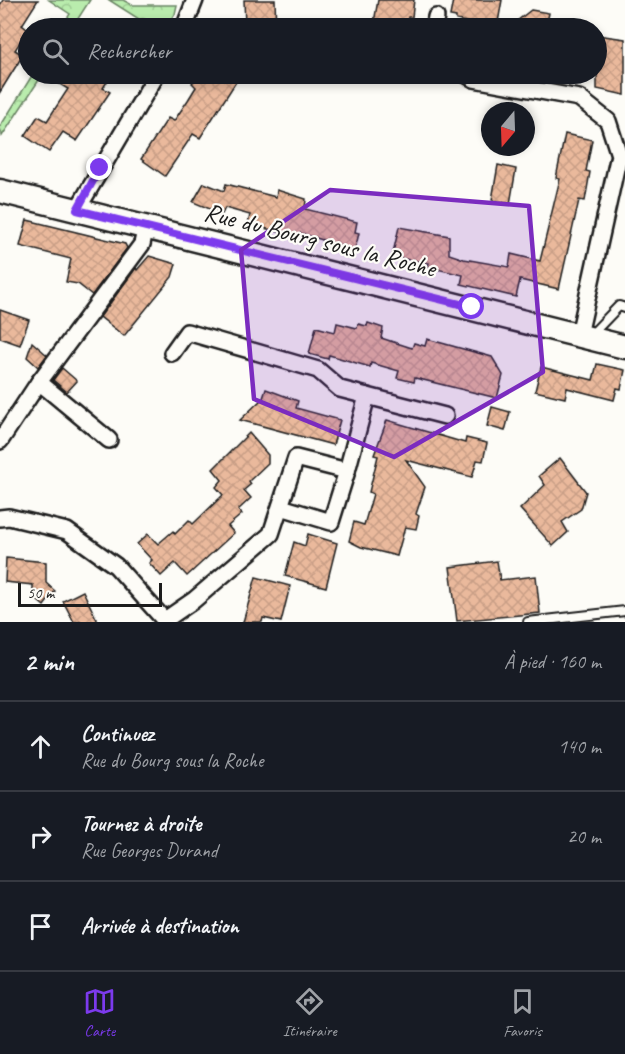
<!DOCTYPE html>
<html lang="fr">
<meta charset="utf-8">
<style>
body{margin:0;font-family:Caveat,sans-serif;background:#20242c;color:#f1f3f6}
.compass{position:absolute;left:481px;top:102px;width:54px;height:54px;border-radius:50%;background:#171b24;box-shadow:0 3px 9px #0003;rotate:199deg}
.scale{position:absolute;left:18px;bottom:15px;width:144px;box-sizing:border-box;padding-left:6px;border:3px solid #1c1c1c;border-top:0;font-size:16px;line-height:21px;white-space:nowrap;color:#1c1c1c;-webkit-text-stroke:4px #fdfcf7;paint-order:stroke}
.stop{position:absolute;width:18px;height:18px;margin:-14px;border:4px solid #7c3aed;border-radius:50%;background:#fff}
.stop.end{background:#7c3aed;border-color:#fff;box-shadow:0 2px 6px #0008}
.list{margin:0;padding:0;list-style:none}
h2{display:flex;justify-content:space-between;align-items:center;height:78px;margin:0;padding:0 24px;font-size:26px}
h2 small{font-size:20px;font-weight:400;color:#9ea1a6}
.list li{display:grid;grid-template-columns:39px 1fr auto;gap:18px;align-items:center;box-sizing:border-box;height:90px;padding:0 24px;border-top:2px solid #363941}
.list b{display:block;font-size:22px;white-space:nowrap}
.list p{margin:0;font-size:20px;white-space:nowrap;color:#9ea1a6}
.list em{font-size:20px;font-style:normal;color:#9ea1a6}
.icon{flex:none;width:33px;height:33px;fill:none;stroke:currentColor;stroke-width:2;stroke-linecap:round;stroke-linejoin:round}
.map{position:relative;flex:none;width:625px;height:622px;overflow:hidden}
.search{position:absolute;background:#171b24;box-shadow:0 3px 9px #0003;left:18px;right:18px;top:18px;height:66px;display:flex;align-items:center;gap:15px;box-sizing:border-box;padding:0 21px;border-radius:33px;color:#9ea1a6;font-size:22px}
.sheet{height:348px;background:#171b24}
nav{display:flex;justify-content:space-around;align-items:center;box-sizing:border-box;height:84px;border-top:2px solid #363941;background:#171b24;font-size:16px;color:#9ea1a6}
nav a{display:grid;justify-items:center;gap:3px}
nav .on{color:#7c3aed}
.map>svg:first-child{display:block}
.park{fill:url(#park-crowns);stroke:#6a8464;stroke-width:1.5}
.building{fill:url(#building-cross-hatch);stroke:#1c1c1c;stroke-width:1.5}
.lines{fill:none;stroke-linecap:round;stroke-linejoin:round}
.lane-casing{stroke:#1c1c1c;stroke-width:12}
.street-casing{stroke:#1c1c1c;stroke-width:20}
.secondary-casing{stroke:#1c1c1c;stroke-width:27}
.lane{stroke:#fdfcf7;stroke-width:8}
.street{stroke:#fdfcf7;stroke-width:15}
.secondary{stroke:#fdfcf7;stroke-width:22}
.route{stroke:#7c3aed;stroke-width:8}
.marked{fill:#7b2cbf;fill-opacity:0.2;stroke:#7b2cbf;stroke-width:4.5;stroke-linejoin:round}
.labels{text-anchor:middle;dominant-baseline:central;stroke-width:4.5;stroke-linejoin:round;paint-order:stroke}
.street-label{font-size:26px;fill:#1c1c1c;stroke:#fdfcf7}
</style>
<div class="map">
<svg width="625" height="622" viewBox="0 0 625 622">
<defs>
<pattern id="park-crowns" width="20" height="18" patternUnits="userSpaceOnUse" patternTransform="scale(1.5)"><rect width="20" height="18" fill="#b9ecad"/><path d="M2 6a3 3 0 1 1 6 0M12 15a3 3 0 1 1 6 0" fill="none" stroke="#9eca94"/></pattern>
<pattern id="building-cross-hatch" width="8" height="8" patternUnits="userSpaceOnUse" patternTransform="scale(1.5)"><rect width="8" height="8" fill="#eab99c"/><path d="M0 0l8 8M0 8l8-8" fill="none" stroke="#c89e86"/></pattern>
</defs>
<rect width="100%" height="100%" fill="#fdfcf7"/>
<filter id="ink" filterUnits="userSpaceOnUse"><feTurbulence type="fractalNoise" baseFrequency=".0167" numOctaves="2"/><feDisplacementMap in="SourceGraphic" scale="12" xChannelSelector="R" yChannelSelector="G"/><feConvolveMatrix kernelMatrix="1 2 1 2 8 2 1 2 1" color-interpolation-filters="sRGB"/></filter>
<g filter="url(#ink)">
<g class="park">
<polygon points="49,0 90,0 72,28 61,28 70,14"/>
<polygon points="109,0 123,0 132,5 177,5 175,14 167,28 153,28"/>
<polygon points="33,74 43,74 2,136 0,127"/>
</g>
<g class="building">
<polygon points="3,0 38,0 22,25 28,30 15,50 23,55 0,92 0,5"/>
<polygon points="244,0 275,0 276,28 248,28 248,23 245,24"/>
<polygon points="378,0 414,0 412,17 408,17 406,28 373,28"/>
<polygon points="453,0 502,0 497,28 456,20 456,17 450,16"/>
<polygon points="531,10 549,13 546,28 508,28"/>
<polygon points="597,35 625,39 625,95 597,89"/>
<polygon points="43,74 112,74 103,88 110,92 77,141 63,132 49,152 25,136 38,116 47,121 68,89"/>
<polygon points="198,74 241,74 200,138 193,134 165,176 141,159 168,118 174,121 188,100 196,87 192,83"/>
<polygon points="565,134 592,140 586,171 590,172 585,201 579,200 559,289 520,280 516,297 461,284 463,275 428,267 429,263 392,257 399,227 449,236 449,254 464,259 509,267 511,254 540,261 560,179 556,178"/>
<polygon points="498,165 516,169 510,204 492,200"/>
<polygon points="204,183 224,191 226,184 276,197 277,190 306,199 305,209 357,222 355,232 359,233 355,250 300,233 299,237 248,224 250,215 225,208 222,214 193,202"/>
<polygon points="27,220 125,244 127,248 92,295 78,284 66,282 71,259 20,246"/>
<polygon points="149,256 176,264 172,277 124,336 100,317 136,268 137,270"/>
<polygon points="0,310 29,320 20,345 0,338"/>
<polygon points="337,323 357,328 358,324 367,326 368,323 383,328 381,338 412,348 414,343 425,346 427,339 492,357 503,375 497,398 415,378 414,382 397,378 399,371 371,363 370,367 329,355 328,359 309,354 316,327 335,332"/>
<polygon points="32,342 47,355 38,367 27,357"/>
<polygon points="597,364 625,370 621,389 617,388 614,400 567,388 565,398 535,391 541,367 593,380"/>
<polygon points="62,368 77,381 67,392 53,380"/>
<polygon points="266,389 298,401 296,408 340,420 333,445 240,420 263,398"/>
<polygon points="492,407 510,412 505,431 487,426"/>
<polygon points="387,420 465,443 466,438 487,443 483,461 477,460 472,477 406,460 425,487 416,514 419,516 416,529 405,527 397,556 361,547 349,541 354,522 364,525 373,494 369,492 378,456 374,455"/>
<polygon points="249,433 268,455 268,463 249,481 251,484 244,490 251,498 238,510 242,514 228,526 234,533 187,576 175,563 161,576 149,563 152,560 137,544 148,534 158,544 173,531 175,534 189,520 193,524 223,495 216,487 222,480 213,469"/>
<polygon points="560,458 586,492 581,509 562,522 568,532 553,546 520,509 545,485 539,476"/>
<polygon points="308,534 337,543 326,587 285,576 294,542 305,546"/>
<polygon points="6,558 46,562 46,583 55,591 44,606 33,597 33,585 5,582"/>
<polygon points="497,561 500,580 536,576 540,613 457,621 450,567"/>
<polygon points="256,577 290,586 281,622 263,618 262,622 243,622"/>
<polygon points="83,591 98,622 74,622 63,601"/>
</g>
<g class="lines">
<defs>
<g id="lane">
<polyline points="591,335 619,306 625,308"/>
<polyline points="528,622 625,611"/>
</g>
<g id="street">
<polyline points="184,28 195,0"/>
<polyline points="434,28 436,17"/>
<polyline points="465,74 474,79 579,98 608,121 619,155 579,335"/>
<polyline points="77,210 157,74"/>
<polyline points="172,353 187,332 318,370 340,389 445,416"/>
<polyline points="39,382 109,440"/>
<polyline points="0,441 39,382 142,244 146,226"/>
<polyline points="347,471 367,396"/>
<polyline points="0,518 9,517 67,531 116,566 166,622"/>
<polyline points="165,620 194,600 271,534 296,458 347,471 331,522 281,507"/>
</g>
<polyline id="secondary" points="0,191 625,347"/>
</defs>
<use href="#lane" class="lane-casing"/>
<use href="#street" class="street-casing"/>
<use href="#secondary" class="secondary-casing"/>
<use href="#lane" class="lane"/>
<use href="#street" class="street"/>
<use href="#secondary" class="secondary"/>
</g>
</g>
<g class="lines" filter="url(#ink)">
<polyline class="route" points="100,168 77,210 472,307"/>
</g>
<path class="marked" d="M 330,190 L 529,206 L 543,372 L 394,457 L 254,399 L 241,250 Z"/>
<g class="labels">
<g class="street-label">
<text transform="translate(320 240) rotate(14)">Rue du Bourg sous la Roche</text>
</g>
</g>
</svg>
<svg class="compass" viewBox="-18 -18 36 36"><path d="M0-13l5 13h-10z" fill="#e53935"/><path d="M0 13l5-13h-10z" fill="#9ea1a6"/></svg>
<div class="scale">50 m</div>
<div class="stop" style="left:472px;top:307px"></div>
<div class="stop end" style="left:100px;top:168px"></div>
<div class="search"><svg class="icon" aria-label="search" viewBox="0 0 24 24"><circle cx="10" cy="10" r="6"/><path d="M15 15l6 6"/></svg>Rechercher</div>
</div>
<section class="sheet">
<h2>2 min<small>À pied · 160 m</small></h2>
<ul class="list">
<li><svg class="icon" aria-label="ahead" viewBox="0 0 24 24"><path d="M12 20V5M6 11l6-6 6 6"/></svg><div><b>Continuez</b><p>Rue du Bourg sous la Roche</p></div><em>140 m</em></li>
<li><svg class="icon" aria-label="right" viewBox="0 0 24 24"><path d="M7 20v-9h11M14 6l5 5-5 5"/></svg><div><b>Tournez à droite</b><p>Rue Georges Durand</p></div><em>20 m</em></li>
<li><svg class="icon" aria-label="arrive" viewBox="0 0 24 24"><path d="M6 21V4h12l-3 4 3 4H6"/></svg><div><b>Arrivée à destination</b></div></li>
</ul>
</section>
<nav>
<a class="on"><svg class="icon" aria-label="map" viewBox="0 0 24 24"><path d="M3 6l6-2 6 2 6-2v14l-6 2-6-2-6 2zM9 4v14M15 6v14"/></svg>Carte</a>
<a><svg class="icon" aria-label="directions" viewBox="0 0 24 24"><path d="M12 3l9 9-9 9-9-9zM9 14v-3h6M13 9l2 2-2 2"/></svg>Itinéraire</a>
<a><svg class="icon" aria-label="saved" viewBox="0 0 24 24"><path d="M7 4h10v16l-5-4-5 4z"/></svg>Favoris</a>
</nav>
